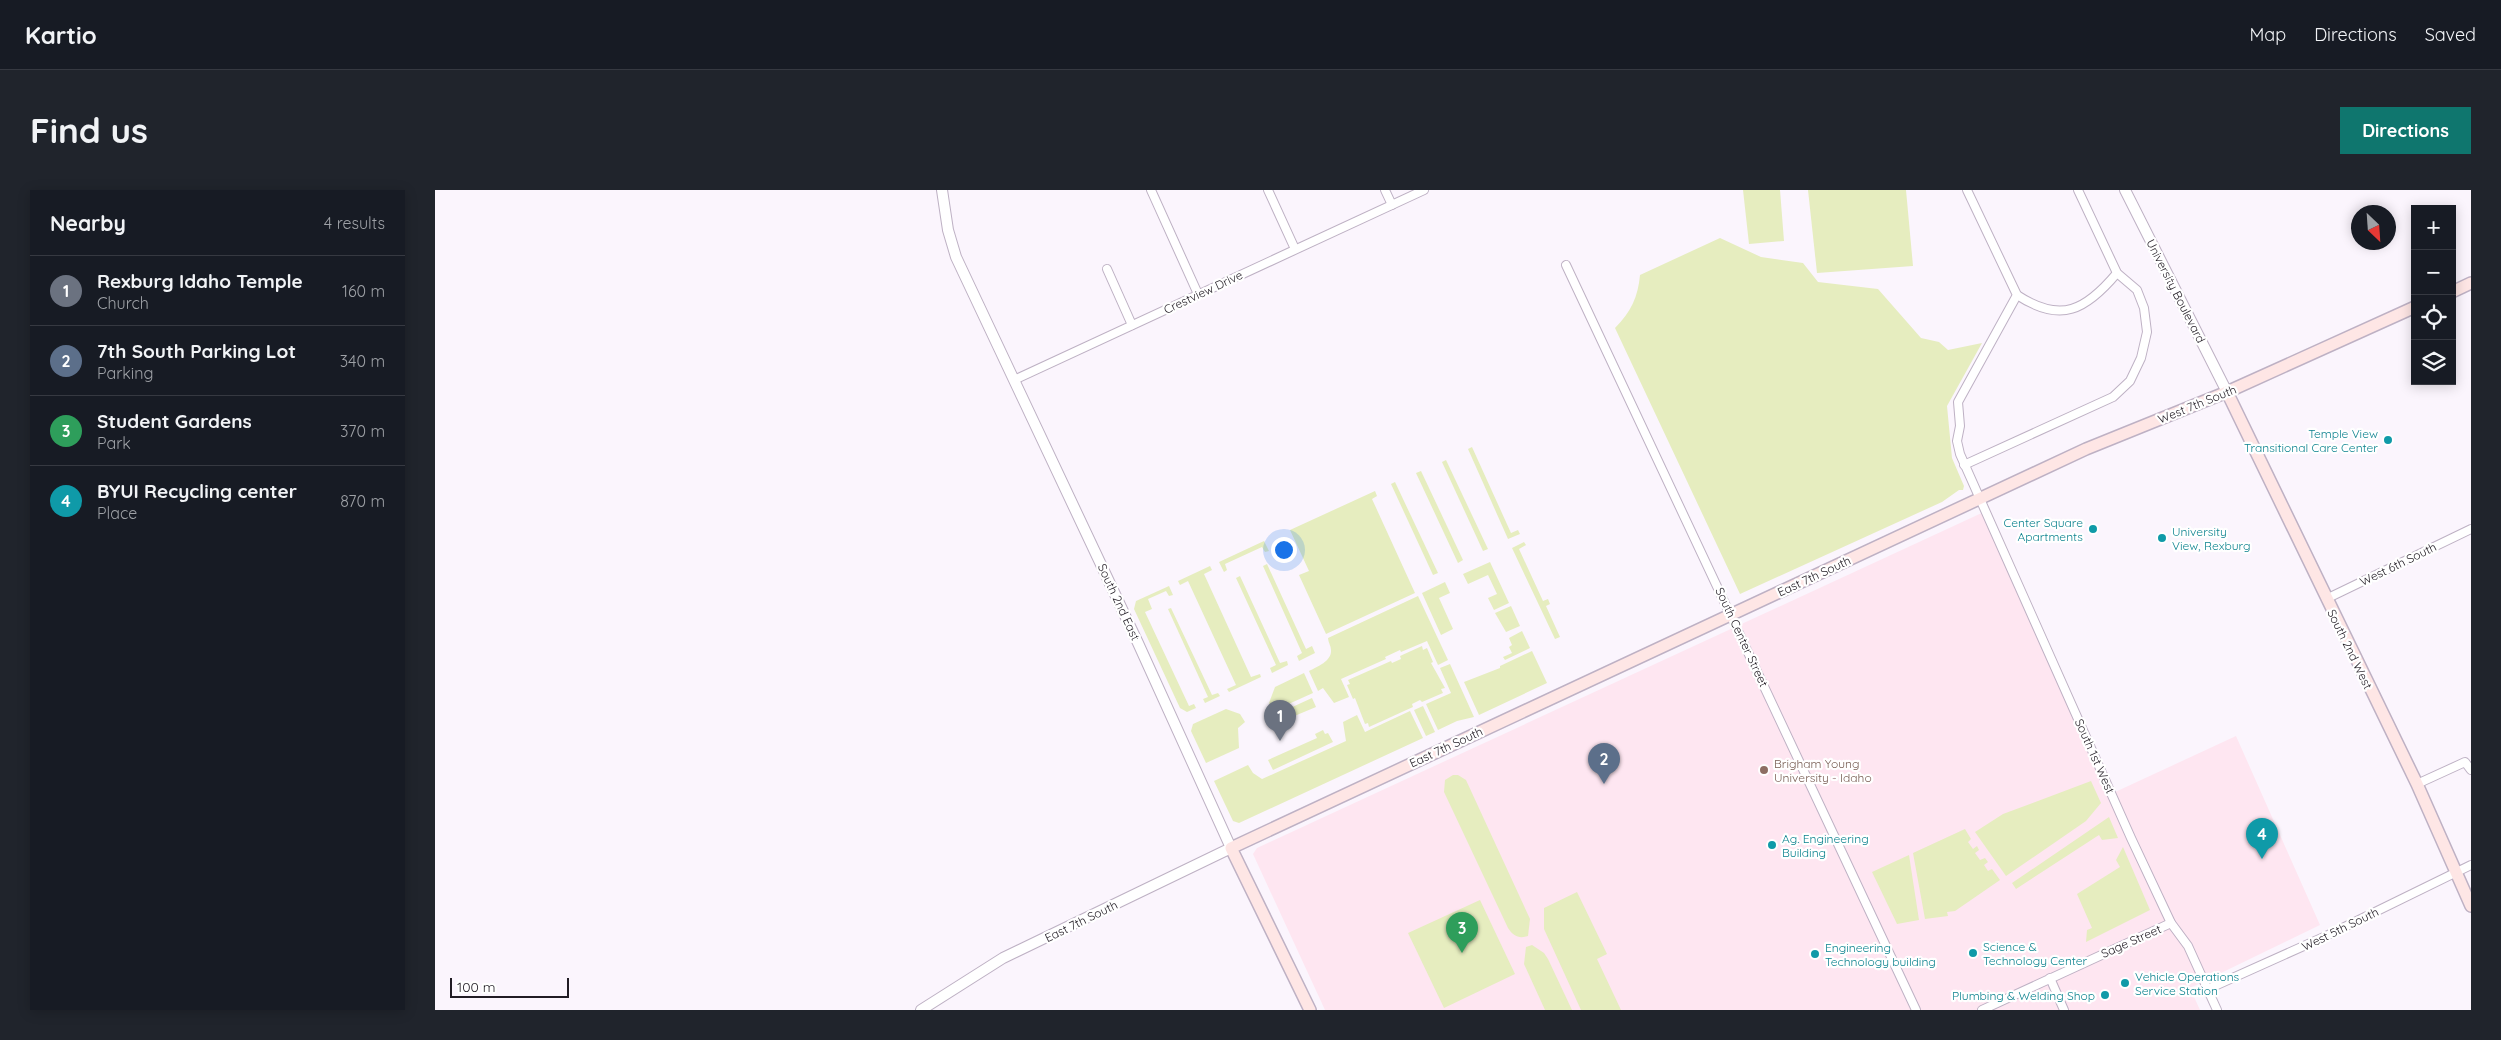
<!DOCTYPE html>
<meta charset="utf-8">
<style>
body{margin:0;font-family:Quicksand,sans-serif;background:#20242c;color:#f1f3f6}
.controls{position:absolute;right:15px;top:15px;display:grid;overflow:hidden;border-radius:0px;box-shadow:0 2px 12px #0003}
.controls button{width:45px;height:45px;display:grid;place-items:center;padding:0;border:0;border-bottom:1px solid #363941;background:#171b24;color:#f1f3f6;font:25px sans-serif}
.compass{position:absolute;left:1916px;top:15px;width:45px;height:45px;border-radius:50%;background:#171b24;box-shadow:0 2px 12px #0003;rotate:155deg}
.scale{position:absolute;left:15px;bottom:12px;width:119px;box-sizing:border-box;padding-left:5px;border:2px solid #211c24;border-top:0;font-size:14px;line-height:18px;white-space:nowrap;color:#211c24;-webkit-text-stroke:4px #fff;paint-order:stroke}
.you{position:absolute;left:848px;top:359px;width:18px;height:18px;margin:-12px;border:4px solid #fff;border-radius:50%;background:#1a73e8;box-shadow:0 0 0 8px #1a73e833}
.badge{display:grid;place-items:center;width:32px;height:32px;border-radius:50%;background:#0f766e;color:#fff;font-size:16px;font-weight:700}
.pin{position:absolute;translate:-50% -41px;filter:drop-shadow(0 1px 2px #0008)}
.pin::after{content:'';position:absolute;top:26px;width:18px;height:15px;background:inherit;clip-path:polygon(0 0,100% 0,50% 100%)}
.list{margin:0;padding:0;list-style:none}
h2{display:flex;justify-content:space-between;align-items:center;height:65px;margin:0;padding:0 20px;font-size:21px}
h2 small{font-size:16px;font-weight:400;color:#9ea1a6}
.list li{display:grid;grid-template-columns:32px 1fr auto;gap:15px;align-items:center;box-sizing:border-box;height:70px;padding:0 20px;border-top:1px solid #363941}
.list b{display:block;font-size:19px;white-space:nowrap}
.list p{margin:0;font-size:16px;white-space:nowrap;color:#9ea1a6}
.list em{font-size:16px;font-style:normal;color:#9ea1a6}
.icon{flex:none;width:28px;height:28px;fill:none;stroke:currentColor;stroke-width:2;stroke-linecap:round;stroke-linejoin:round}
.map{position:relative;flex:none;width:2036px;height:820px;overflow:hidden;border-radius:0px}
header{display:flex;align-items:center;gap:30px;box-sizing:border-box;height:70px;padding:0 25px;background:#171b24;border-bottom:1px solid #363941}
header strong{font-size:24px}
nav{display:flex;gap:28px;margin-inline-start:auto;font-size:18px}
.intro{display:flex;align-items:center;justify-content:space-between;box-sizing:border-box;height:120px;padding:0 30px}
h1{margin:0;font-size:35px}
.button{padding:12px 22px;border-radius:0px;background:#0f766e;color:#fff;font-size:18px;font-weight:700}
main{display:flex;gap:30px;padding:0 30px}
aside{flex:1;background:#171b24;border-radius:0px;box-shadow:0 2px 12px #0003}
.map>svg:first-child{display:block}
.education{fill:#fee6f1}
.green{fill:#e6edbf}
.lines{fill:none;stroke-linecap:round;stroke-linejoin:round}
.minor-casing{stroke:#beb1c4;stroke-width:10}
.tertiary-casing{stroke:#beb1c4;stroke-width:12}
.secondary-casing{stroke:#beb1c4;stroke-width:14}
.minor{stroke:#fff;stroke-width:8}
.tertiary{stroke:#fff;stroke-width:10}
.secondary{stroke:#fee6e5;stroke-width:11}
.culture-dot{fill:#0f9aa8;stroke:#fff;stroke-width:2}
.education-dot{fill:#8d6e63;stroke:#fff;stroke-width:2}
.labels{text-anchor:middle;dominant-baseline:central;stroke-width:4.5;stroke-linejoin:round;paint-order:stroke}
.street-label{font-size:12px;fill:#211c24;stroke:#fff}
.culture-label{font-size:12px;fill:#0d838f;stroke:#fff;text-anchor:start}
.education-label{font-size:12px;fill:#785e54;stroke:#fff;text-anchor:start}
</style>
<header>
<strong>Kartio</strong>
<nav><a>Map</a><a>Directions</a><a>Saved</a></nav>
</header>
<div class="intro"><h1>Find us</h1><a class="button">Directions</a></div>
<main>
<aside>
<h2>Nearby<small>4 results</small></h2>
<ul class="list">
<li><span class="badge" style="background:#6b7280">1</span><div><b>Rexburg Idaho Temple</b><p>Church</p></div><em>160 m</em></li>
<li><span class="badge" style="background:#5c6f8a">2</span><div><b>7th South Parking Lot</b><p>Parking</p></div><em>340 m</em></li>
<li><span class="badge" style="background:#2e9e5b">3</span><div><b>Student Gardens</b><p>Park</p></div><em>370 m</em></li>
<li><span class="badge" style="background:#0f9aa8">4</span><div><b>BYUI Recycling center</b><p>Place</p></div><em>870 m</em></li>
</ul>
</aside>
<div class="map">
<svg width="2036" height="820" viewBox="0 0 2036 820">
<rect width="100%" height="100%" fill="#fbf5fd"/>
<polygon class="education" points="1551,321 1678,603 1801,546 1885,735 1755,798 1765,820 890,820 818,664 822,658"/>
<g class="green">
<polygon points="1308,0 1345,0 1349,51 1314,54"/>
<polygon points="1373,0 1471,0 1478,76 1382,83"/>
<path d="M 1285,48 L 1326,67 L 1368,73 L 1383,92 L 1443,99 L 1486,148 L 1504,152 L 1513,160 L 1547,153 L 1512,216 L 1517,268 L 1529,296 L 1528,300 L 1524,300 L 1507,312 L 1305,404 L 1180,138 C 1196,122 1203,107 1205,85 Z"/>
<polygon points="1037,257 1076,343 1083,340 1085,344 1073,349 1033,259"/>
<polygon points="1011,270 1053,359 1048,361 1007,272"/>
<polygon points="986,281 1028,370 1023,373 981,283"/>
<polygon points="960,292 1003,383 998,385 956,294"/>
<polygon points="940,301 942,306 937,309 980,403 891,444 864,385 874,381 855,340"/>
<polygon points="829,351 834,361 830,362 827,357 790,374 792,380 789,382 784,372"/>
<polygon points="1089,352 1091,355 1084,359 1108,411 1113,409 1115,414 1111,416 1125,447 1120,449 1077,358"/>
<polygon points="1055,372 1074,413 1059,420 1053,408 1062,404 1053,385 1033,394 1028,384"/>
<polygon points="832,374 871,459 877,456 880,463 864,471 862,466 867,463 828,376"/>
<polygon points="775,376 777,380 769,384 816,487 825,484 826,487 794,502 792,499 801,495 753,391 745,395 743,391"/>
<polygon points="805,386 845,473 852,471 853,475 837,483 835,478 841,475 801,388"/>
<polygon points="1010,392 1015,403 1004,408 1018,439 1006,445 987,403"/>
<polygon points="734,396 738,405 734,406 731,401 713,409 717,419 710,422 754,516 759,514 761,518 752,522 745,518 699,419 701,411"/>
<path d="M 983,406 L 1013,470 L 1003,475 L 992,451 L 966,462 L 965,460 L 950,467 L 951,469 L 906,489 L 914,507 L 899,513 L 888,498 L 883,501 L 874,481 C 882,477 897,471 896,460 C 896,456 893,452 893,448 Z"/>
<polygon points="1076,416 1085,436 1071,442 1060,423"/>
<polygon points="736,418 777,505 783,503 785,506 770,513 768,509 773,507 733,419"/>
<polygon points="1087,441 1095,458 1070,470 1068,467 1077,463 1074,457 1077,455 1074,448"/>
<polygon points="987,456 988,460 992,458 998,472 996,473 1010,498 1006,499 1008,503 987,512 985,510 977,514 978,517 934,537 933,533 930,534 920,508 918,509 912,495 915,494 913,490 956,471 957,473 966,469 965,466"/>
<polygon points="1097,461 1112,493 1044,525 1029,492 1065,478 1065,476"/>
<polygon points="1015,474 1039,527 1022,531 1003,540 991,514 1016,503 1005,478"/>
<polygon points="869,483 878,503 838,521 834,513 840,497"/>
<polygon points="877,508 881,517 845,532 842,524"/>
<polygon points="988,516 1000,542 991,546 979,520"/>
<polygon points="791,519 805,524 810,532 803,538 804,558 771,573 756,541 758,534"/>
<polygon points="975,521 988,548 804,633 798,631 779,591 813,575 818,583 827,589 911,551 908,532 922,525 930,542"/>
<polygon points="888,540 890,544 893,543 898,552 838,580 833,570 882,548 880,544"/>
<path d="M 1018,585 L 1023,585 L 1031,590 L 1095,729 L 1093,746 C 1084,749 1078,746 1073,738 L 1009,602 L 1010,590 Z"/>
<polygon points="1656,591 1666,613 1651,631 1571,686 1540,642 1568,624"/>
<polygon points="1674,627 1683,648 1667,650 1664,645 1581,699 1577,693"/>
<polygon points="1530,639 1536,649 1533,652 1538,659 1542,656 1544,660 1540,663 1545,670 1550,668 1553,672 1549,675 1553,681 1557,679 1565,690 1520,721 1512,722 1513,726 1490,729 1478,663"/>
<polygon points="1688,657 1715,720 1651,752 1652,740 1657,738 1642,704 1685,677 1681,670"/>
<polygon points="1474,665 1484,730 1462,734 1437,682"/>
<polygon points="1142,702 1172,764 1162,769 1186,820 1146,820 1109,739 1109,718"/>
<polygon points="1045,710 1080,784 1009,818 973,743"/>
<polygon points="1097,755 1109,763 1113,769 1137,820 1110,820 1089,774 1091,757"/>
</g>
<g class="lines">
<defs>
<g id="minor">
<polyline points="716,0 763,104"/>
<polyline points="833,0 860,59"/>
<polyline points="950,0 957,15"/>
<polyline points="1532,0 1582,105 1523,212 1525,236 1522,251 1525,264 1696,648 1736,733 1753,756 1782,820"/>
<polyline points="1131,75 1481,820"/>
<polyline points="672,79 697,135"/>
<path d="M 1582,105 C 1626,134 1651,120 1682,83"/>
<polyline points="579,190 989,0"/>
<polyline points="1529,275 1678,207 1695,191 1706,168 1712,142 1709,118 1702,100 1682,83 1643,0"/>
<polyline points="1891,409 2036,339"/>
<polyline points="1982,594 2030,572 2036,580"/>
<polyline points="1615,788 1629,820"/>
<polyline points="1773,799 1891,746 2036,675"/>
<polyline points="1547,820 1736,733"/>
</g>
<g id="tertiary">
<polyline points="1690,0 1792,202"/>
<polyline points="486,820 568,768 796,658 703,453 521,67 513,40 507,0"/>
</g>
<g id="secondary">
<polyline points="2017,102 2036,93"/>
<polyline points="1792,202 1982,594 2036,716"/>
<polyline points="875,820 796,658 1651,259 1792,202 1980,117"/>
</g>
</defs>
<use href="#minor" class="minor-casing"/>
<use href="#tertiary" class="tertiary-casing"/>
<use href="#secondary" class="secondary-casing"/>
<use href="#minor" class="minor"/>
<use href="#tertiary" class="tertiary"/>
<use href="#secondary" class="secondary"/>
</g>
<g class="culture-dot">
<circle cx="1953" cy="250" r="5"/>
<circle cx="1658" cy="339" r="5"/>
<circle cx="1727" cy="348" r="5"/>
<circle cx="1337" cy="655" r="5"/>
<circle cx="1538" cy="763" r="5"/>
<circle cx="1380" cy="764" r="5"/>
<circle cx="1690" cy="793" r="5"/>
<circle cx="1670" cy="805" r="5"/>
</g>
<circle class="education-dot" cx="1329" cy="580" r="5"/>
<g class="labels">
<g class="street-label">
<text transform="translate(1741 101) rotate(63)">University Boulevard</text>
<text transform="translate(768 102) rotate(-25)">Crestview Drive</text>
<text transform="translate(1762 214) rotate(-22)">West 7th South</text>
<text transform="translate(1963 374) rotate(-26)">West 6th South</text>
<text transform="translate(1379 386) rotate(-25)">East 7th South</text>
<text transform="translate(684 412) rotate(65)">South 2nd East</text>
<text transform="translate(1307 447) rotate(65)">South Center Street</text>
<text transform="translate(1915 459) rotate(64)">South 2nd West</text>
<text transform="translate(1011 557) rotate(-25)">East 7th South</text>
<text transform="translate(1660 566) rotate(66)">South 1st West</text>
<text transform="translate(646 731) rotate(-26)">East 7th South</text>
<text transform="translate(1905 739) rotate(-26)">West 5th South</text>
<text transform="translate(1696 751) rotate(-24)">Sage Street</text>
</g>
<g class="culture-label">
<text x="1943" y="243" text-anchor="end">Temple View<tspan x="1943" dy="14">Transitional Care Center</tspan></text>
<text x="1648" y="332" text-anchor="end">Center Square<tspan x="1648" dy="14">Apartments</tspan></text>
<text x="1737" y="341">University<tspan x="1737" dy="14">View, Rexburg</tspan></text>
<text x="1347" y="648">Ag. Engineering<tspan x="1347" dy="14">Building</tspan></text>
<text x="1548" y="756">Science &amp;<tspan x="1548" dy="14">Technology Center</tspan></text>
<text x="1390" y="757">Engineering<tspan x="1390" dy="14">Technology building</tspan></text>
<text x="1700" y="786">Vehicle Operations<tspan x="1700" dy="14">Service Station</tspan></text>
<text x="1660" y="805" text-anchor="end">Plumbing &amp; Welding Shop</text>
</g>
<g class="education-label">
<text x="1339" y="573">Brigham Young<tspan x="1339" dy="14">University - Idaho</tspan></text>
</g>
</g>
</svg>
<div class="controls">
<button>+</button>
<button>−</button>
<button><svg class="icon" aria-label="locate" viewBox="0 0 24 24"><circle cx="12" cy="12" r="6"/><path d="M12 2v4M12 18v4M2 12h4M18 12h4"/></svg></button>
<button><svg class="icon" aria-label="layers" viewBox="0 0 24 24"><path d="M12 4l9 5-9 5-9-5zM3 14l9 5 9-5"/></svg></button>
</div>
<svg class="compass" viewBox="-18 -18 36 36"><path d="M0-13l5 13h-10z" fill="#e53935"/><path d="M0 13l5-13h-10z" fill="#9ea1a6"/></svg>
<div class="scale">100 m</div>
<div class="you"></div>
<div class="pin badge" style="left:845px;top:551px;background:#6b7280">1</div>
<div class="pin badge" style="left:1169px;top:594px;background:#5c6f8a">2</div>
<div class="pin badge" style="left:1027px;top:763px;background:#2e9e5b">3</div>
<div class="pin badge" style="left:1827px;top:669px;background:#0f9aa8">4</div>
</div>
</main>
